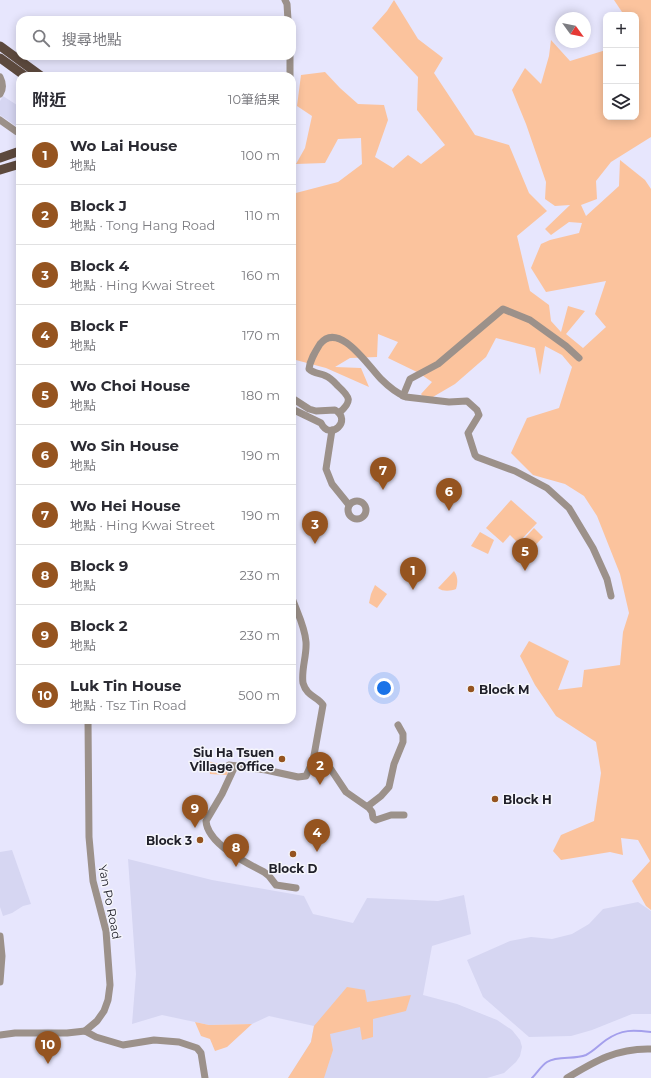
<!DOCTYPE html>
<html lang="zh-TW">
<meta charset="utf-8">
<style>
body{margin:0;font-family:Montserrat,"Noto Sans TC",sans-serif;background:#f7f7f7;color:#2b2b33}
.controls{position:absolute;right:12px;top:12px;display:grid;overflow:hidden;border-radius:8px;box-shadow:0 2px 10px #0003}
.controls button{width:36px;height:36px;display:grid;place-items:center;padding:0;border:0;border-bottom:1px solid #e1e1e2;background:#fff;color:#2b2b33;font:20px sans-serif}
.compass{position:absolute;left:555px;top:12px;width:36px;height:36px;border-radius:50%;background:#fff;box-shadow:0 2px 10px #0003;rotate:123deg}
.you{position:absolute;left:384px;top:688px;width:14px;height:14px;margin:-10px;border:3px solid #fff;border-radius:50%;background:#1a73e8;box-shadow:0 0 0 6px #1a73e833}
.badge{display:grid;place-items:center;width:26px;height:26px;border-radius:50%;background:#955420;color:#fff;font-size:13px;font-weight:700}
.pin{position:absolute;translate:-50% -33px;filter:drop-shadow(0 1px 2px #0008)}
.pin::after{content:'';position:absolute;top:21px;width:14px;height:12px;background:inherit;clip-path:polygon(0 0,100% 0,50% 100%)}
.list{margin:0;padding:0;list-style:none}
h2{display:flex;justify-content:space-between;align-items:center;height:52px;margin:0;padding:0 16px;font-size:17px}
h2 small{font-size:13px;font-weight:400;color:#7c7c81}
.list li{display:grid;grid-template-columns:26px 1fr auto;gap:12px;align-items:center;box-sizing:border-box;height:60px;padding:0 16px;border-top:1px solid #e1e1e2}
.list b{display:block;font-size:15px;white-space:nowrap}
.list p{margin:0;font-size:13px;white-space:nowrap;color:#7c7c81}
.list em{font-size:13px;font-style:normal;color:#7c7c81}
.icon{flex:none;width:22px;height:22px;fill:none;stroke:currentColor;stroke-width:2;stroke-linecap:round;stroke-linejoin:round}
.map{position:relative;flex:none;width:651px;height:1078px;overflow:hidden}
.search{position:absolute;background:#fff;box-shadow:0 2px 10px #0003;left:16px;top:16px;width:280px;height:44px;display:flex;align-items:center;gap:10px;box-sizing:border-box;padding:0 14px;border-radius:12px;color:#7c7c81;font-size:15px}
.panel{position:absolute;background:#fff;box-shadow:0 2px 10px #0003;left:16px;top:72px;width:280px;height:652px;border-radius:12px}
.map>svg:first-child{display:block}
.built{fill:#d6d6f2}
.green{fill:#fbc39d}
.lines{fill:none;stroke-linecap:round;stroke-linejoin:round}
.stream{stroke:#a49fec;stroke-width:2}
.minor{stroke:#9c918a;stroke-width:7}
.major{stroke:#5d4a3e;stroke-width:9}
.poi-dot{fill:#955420;stroke:#f5f5fb;stroke-width:1.5}
.labels{text-anchor:middle;dominant-baseline:central;stroke-width:3;stroke-linejoin:round;paint-order:stroke}
.poi-label{font-size:12px;font-weight:bold;fill:#20202a;stroke:#f5f5fb;text-anchor:start}
.street-label{font-size:12px;fill:#20202a;stroke:#f5f5fb}
</style>
<div class="map">
<svg width="651" height="1078" viewBox="0 0 651 1078">
<rect width="100%" height="100%" fill="#e7e6fd"/>
<g class="built">
<polygon points="3,96 20,107 20,131 16,126 0,115 0,101"/>
<polygon points="12,850 31,904 23,906 12,913 3,916 0,907 0,852"/>
<polygon points="128,859 212,880 304,896 313,914 353,923 367,898 438,901 464,895 471,934 432,946 423,995 457,1004 497,1020 512,1030 520,1040 522,1047 520,1056 516,1062 504,1073 487,1078 288,1078 311,1042 314,1026 269,1016 252,1024 209,1025 162,1015 132,1024 136,974"/>
<polygon points="638,902 651,911 651,1014 632,1014 592,1030 571,1036 529,1037 483,997 467,960 510,941 531,937 552,939 572,934 589,924 603,909"/>
</g>
<g class="green">
<polygon points="394,0 418,39 443,58 434,73 475,135 509,145 529,193 547,211 517,236 530,291 549,305 551,321 561,332 568,306 585,311 566,334 583,348 606,327 595,314 606,281 546,292 531,268 541,244 550,240 579,233 582,223 569,222 551,235 545,229 570,205 555,206 545,199 546,182 526,124 512,90 525,68 541,84 549,56 551,40 570,61 606,50 606,117 636,117 636,15 624,15 614,0 651,0 651,137 611,162 596,181 597,199 581,205 586,216 619,186 620,160 645,180 651,189 651,910 646,906 632,881 650,861 638,840 621,838 623,855 610,852 561,860 553,851 561,835 594,821 601,773 596,742 556,716 535,685 520,656 529,641 569,661 558,690 582,687 584,670 620,665 623,632 629,613 620,574 597,516 584,496 565,484 533,475 511,453 527,418 559,408 572,367 562,355 545,346 540,375 535,348 496,338 486,357 455,384 426,401 421,394 432,382 419,373 388,358 398,342 378,334 377,357 350,358 335,367 361,368 369,387 326,368 292,359 292,194 338,182 362,164 361,138 338,139 325,163 296,164 305,148 312,116 297,106 301,75 325,72 340,88 358,104 384,105 388,120 375,157 393,168 408,155 421,164 445,145 417,110 418,77 372,28 387,11"/>
<polygon points="511,500 537,523 518,543 510,535 503,543 486,528"/>
<polygon points="534,528 543,537 529,552 519,553 515,549"/>
<polygon points="480,532 494,540 488,554 471,546"/>
<path d="M 454,571 C 458,577 458,582 456,589 C 451,591 443,592 438,588 Z"/>
<polygon points="375,585 387,594 377,608 369,603 371,594"/>
<polygon points="208,761 229,767 227,775 210,774"/>
<polygon points="347,987 365,990 367,1002 411,995 406,1011 373,1019 373,1037 362,1040 360,1027 330,1034 333,1050 324,1078 288,1078 311,1042 314,1026"/>
<polygon points="195,1022 209,1025 252,1024 227,1047 215,1051 210,1039 201,1036"/>
</g>
<g class="lines">
<path class="stream" d="M 532,1078 C 537,1073 541,1066 547,1062 C 558,1055 574,1060 586,1055 C 594,1051 599,1045 606,1040 C 622,1029 633,1030 651,1032"/>
<g class="minor">
<polyline points="285,0 287,4 288,20"/>
<polyline points="290,56 290,76"/>
<path d="M 0,77 C 3,83 4,88 0,94"/>
<polyline points="0,120 17,132"/>
<polyline points="403,396 410,379 438,364 503,309 530,320 566,346 579,358"/>
<path d="M 292,398 L 309,409 L 316,411 L 335,410 C 353,420 330,442 321,423 L 292,409"/>
<path d="M 339,413 C 353,401 350,397 338,386 C 335,383 331,378 326,376 C 320,373 314,374 309,369 C 310,360 315,352 320,344 C 339,320 369,367 381,379 C 388,386 396,393 406,397 L 449,402 L 467,401 L 477,410 L 479,415 L 468,433 L 475,455 L 477,457 L 515,471 L 547,488 L 569,508 L 593,548 L 607,579 L 611,596"/>
<polyline points="332,430 326,469 332,484 349,505"/>
<circle cx="357" cy="510" r="9"/>
<polyline points="313,761 330,768 346,792 369,808 372,812 373,818 376,820 391,815 404,815"/>
<path d="M 229,765 L 266,770 L 298,777 L 306,776 L 313,761 L 323,705 C 317,696 307,697 303,683 C 301,670 307,655 306,642 C 305,627 297,612 292,598"/>
<path d="M 235,766 L 222,794 L 206,821 C 207,843 246,863 264,872 L 269,876 L 276,885 L 296,888"/>
<polyline points="368,806 381,796 389,787 394,764 403,742 403,734 398,725"/>
<polyline points="0,936 2,956 0,982"/>
<polyline points="85,1031 97,1021 104,1011 108,1000 110,985 106,931 93,881 89,837 88,720"/>
<polyline points="0,1035 15,1033 67,1033 85,1031 96,1037 123,1045 154,1040 179,1042 197,1048 201,1053 205,1078"/>
<path d="M 567,1078 C 595,1061 617,1048 651,1049"/>
</g>
<g class="major">
<polyline points="0,46 41,76"/>
<polyline points="0,58 25,76"/>
<polyline points="0,158 20,151"/>
<polyline points="0,170 20,164"/>
</g>
</g>
<g class="poi-dot">
<circle cx="471" cy="689" r="4"/>
<circle cx="282" cy="759" r="4"/>
<circle cx="495" cy="799" r="4"/>
<circle cx="200" cy="840" r="4"/>
<circle cx="293" cy="854" r="4"/>
</g>
<g class="labels">
<g class="poi-label">
<text x="479" y="689">Block M</text>
<text x="274" y="752" text-anchor="end">Siu Ha Tsuen<tspan x="274" dy="14">Village Office</tspan></text>
<text x="503" y="799">Block H</text>
<text x="192" y="840" text-anchor="end">Block 3</text>
<text x="293" y="868" text-anchor="middle">Block D</text>
</g>
<g class="street-label">
<text transform="translate(110 902) rotate(79)">Yan Po Road</text>
</g>
</g>
</svg>
<div class="controls">
<button>+</button>
<button>−</button>
<button><svg class="icon" aria-label="layers" viewBox="0 0 24 24"><path d="M12 4l9 5-9 5-9-5zM3 14l9 5 9-5"/></svg></button>
</div>
<svg class="compass" viewBox="-18 -18 36 36"><path d="M0-13l5 13h-10z" fill="#e53935"/><path d="M0 13l5-13h-10z" fill="#7c7c81"/></svg>
<div class="you"></div>
<div class="pin badge" style="left:413px;top:590px">1</div>
<div class="pin badge" style="left:320px;top:785px">2</div>
<div class="pin badge" style="left:315px;top:544px">3</div>
<div class="pin badge" style="left:317px;top:852px">4</div>
<div class="pin badge" style="left:525px;top:571px">5</div>
<div class="pin badge" style="left:449px;top:511px">6</div>
<div class="pin badge" style="left:383px;top:490px">7</div>
<div class="pin badge" style="left:236px;top:867px">8</div>
<div class="pin badge" style="left:195px;top:828px">9</div>
<div class="pin badge" style="left:48px;top:1064px">10</div>
<div class="search"><svg class="icon" aria-label="search" viewBox="0 0 24 24"><circle cx="10" cy="10" r="6"/><path d="M15 15l6 6"/></svg>搜尋地點</div>
<section class="panel">
<h2>附近<small>10筆結果</small></h2>
<ul class="list">
<li><span class="badge">1</span><div><b>Wo Lai House</b><p>地點</p></div><em>100 m</em></li>
<li><span class="badge">2</span><div><b>Block J</b><p>地點 · Tong Hang Road</p></div><em>110 m</em></li>
<li><span class="badge">3</span><div><b>Block 4</b><p>地點 · Hing Kwai Street</p></div><em>160 m</em></li>
<li><span class="badge">4</span><div><b>Block F</b><p>地點</p></div><em>170 m</em></li>
<li><span class="badge">5</span><div><b>Wo Choi House</b><p>地點</p></div><em>180 m</em></li>
<li><span class="badge">6</span><div><b>Wo Sin House</b><p>地點</p></div><em>190 m</em></li>
<li><span class="badge">7</span><div><b>Wo Hei House</b><p>地點 · Hing Kwai Street</p></div><em>190 m</em></li>
<li><span class="badge">8</span><div><b>Block 9</b><p>地點</p></div><em>230 m</em></li>
<li><span class="badge">9</span><div><b>Block 2</b><p>地點</p></div><em>230 m</em></li>
<li><span class="badge">10</span><div><b>Luk Tin House</b><p>地點 · Tsz Tin Road</p></div><em>500 m</em></li>
</ul>
</section>
</div>
